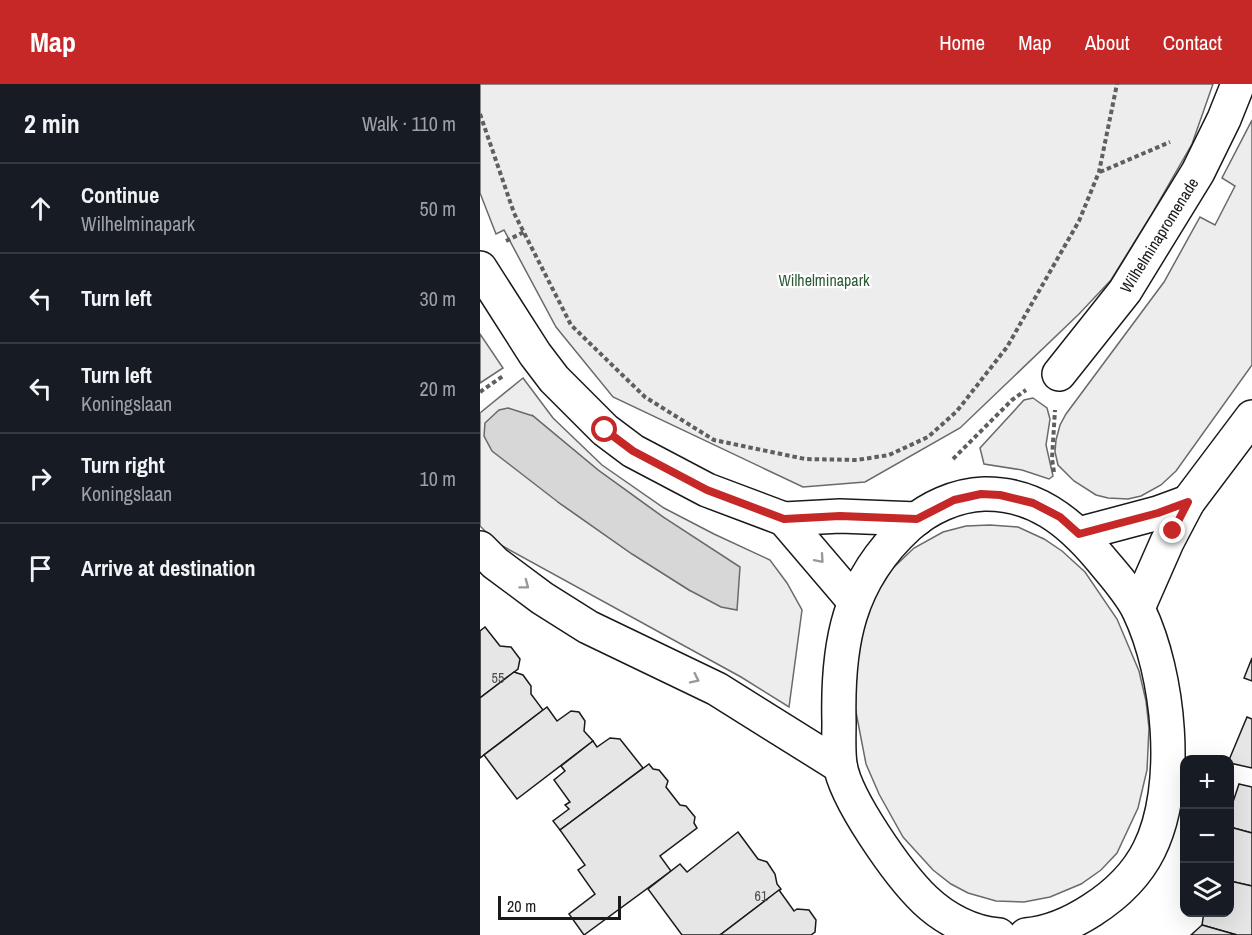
<!DOCTYPE html>
<meta charset="utf-8">
<style>
body{margin:0;font-family:"Archivo Narrow",sans-serif;background:#20242c;color:#f1f3f6}
.controls{position:absolute;right:18px;bottom:18px;display:grid;overflow:hidden;border-radius:12px;box-shadow:0 6px 24px #0002}
.controls button{width:54px;height:54px;display:grid;place-items:center;padding:0;border:0;border-bottom:2px solid #363941;background:#171b24;color:#f1f3f6;font:30px sans-serif}
.scale{position:absolute;left:18px;bottom:15px;width:123px;box-sizing:border-box;padding-left:6px;border:3px solid #1a1a1a;border-top:0;font-size:16px;line-height:21px;white-space:nowrap;color:#1a1a1a;-webkit-text-stroke:4px #fff;paint-order:stroke}
.stop{position:absolute;width:18px;height:18px;margin:-14px;border:4px solid #c62828;border-radius:50%;background:#fff}
.stop.end{background:#c62828;border-color:#fff;box-shadow:0 2px 6px #0008}
.list{margin:0;padding:0;list-style:none}
h2{display:flex;justify-content:space-between;align-items:center;height:78px;margin:0;padding:0 24px;font-size:26px}
h2 small{font-size:20px;font-weight:400;color:#9ea1a6}
.list li{display:grid;grid-template-columns:39px 1fr auto;gap:18px;align-items:center;box-sizing:border-box;height:90px;padding:0 24px;border-top:2px solid #363941}
.list b{display:block;font-size:22px;white-space:nowrap}
.list p{margin:0;font-size:20px;white-space:nowrap;color:#9ea1a6}
.list em{font-size:20px;font-style:normal;color:#9ea1a6}
.icon{flex:none;width:33px;height:33px;fill:none;stroke:currentColor;stroke-width:2;stroke-linecap:round;stroke-linejoin:round}
.map{position:relative;flex:none;width:772px;height:851px;overflow:hidden}
header{display:flex;align-items:center;gap:36px;box-sizing:border-box;height:84px;padding:0 30px;background:#c62828;color:#fff}
header strong{font-size:28px}
nav{display:flex;gap:33px;margin-inline-start:auto;font-size:21px}
main{display:flex}
aside{flex:1;background:#171b24}
.map>svg:first-child{display:block}
.built{fill:#ededed;stroke:#6a6a6a;stroke-width:1.5;fill-rule:evenodd}
.water{fill:#d7d7d7;stroke:#6a6a6a;stroke-width:1.5}
.building{fill:#e6e6e6;stroke:#1a1a1a;stroke-width:1.5}
.lines{fill:none;stroke-linecap:round;stroke-linejoin:round}
.street-casing{stroke:#1a1a1a;stroke-width:36}
.secondary-casing{stroke:#1a1a1a;stroke-width:36}
.path{stroke:#5f5f5f;stroke-width:4;stroke-dasharray:4.5 3;stroke-linecap:butt}
.street{stroke:#fff;stroke-width:33}
.secondary{stroke:#fff;stroke-width:33}
.oneway{stroke:#989898}
.route{stroke:#c62828;stroke-width:8}
.labels{text-anchor:middle;dominant-baseline:central;stroke-width:4.5;stroke-linejoin:round;paint-order:stroke}
.number-label{font-size:14px;fill:#4d4d4d}
.street-label{font-size:16px;fill:#1a1a1a;stroke:#fff}
.park-label{font-size:16px;fill:#2b5a34;stroke:#fff}
</style>
<header>
<strong>Map</strong>
<nav><a>Home</a><a>Map</a><a>About</a><a>Contact</a></nav>
</header>
<main>
<aside>
<h2>2 min<small>Walk · 110 m</small></h2>
<ul class="list">
<li><svg class="icon" aria-label="ahead" viewBox="0 0 24 24"><path d="M12 20V5M6 11l6-6 6 6"/></svg><div><b>Continue</b><p>Wilhelminapark</p></div><em>50 m</em></li>
<li><svg class="icon" aria-label="left" viewBox="0 0 24 24"><path d="M17 20v-9H6M10 6l-5 5 5 5"/></svg><div><b>Turn left</b></div><em>30 m</em></li>
<li><svg class="icon" aria-label="left" viewBox="0 0 24 24"><path d="M17 20v-9H6M10 6l-5 5 5 5"/></svg><div><b>Turn left</b><p>Koningslaan</p></div><em>20 m</em></li>
<li><svg class="icon" aria-label="right" viewBox="0 0 24 24"><path d="M7 20v-9h11M14 6l5 5-5 5"/></svg><div><b>Turn right</b><p>Koningslaan</p></div><em>10 m</em></li>
<li><svg class="icon" aria-label="arrive" viewBox="0 0 24 24"><path d="M6 21V4h12l-3 4 3 4H6"/></svg><div><b>Arrive at destination</b></div></li>
</ul>
</aside>
<div class="map">
<svg width="772" height="851" viewBox="0 0 772 851">
<rect width="100%" height="100%" fill="#fff"/>
<g class="built">
<polygon points="0,0 733,0 712,60 670,133 631,196 599,230 480,344 385,398 323,403 133,313 76,243 24,146 16,150 0,109"/>
<polygon points="772,36 772,281 696,387 681,401 661,412 648,415 628,414 616,411 594,397 578,381 575,368 576,356 580,341 586,330 684,198 720,133 735,141 755,102 742,94"/>
<polygon points="0,250 23,284 0,299"/>
<path d="M 43,294 L 73,334 L 122,381 L 184,424 L 234,450 L 290,476 L 307,499 L 322,526 L 309,623 L 261,593 L 17,459 L 0,442 L 0,329 ZM 53,332 L 118,386 L 183,433 L 209,506 L 152,470 L 78,418 Z"/>
<polygon points="553,314 567,324 570,335 566,361 573,392 569,395 542,386 504,380 500,364 544,316"/>
<polygon points="510,441 538,443 564,455 582,467 605,488 637,535 659,587 666,617 669,644 667,686 658,724 637,769 621,786 601,800 570,813 544,818 516,817 488,809 471,800 453,786 423,753 399,710 386,680 375,623 378,566 383,541 396,510 412,485 434,464 463,448 486,442"/>
</g>
<polygon class="water" points="28,324 53,332 118,386 183,433 260,483 257,526 241,523 209,506 152,470 78,418 12,367 4,352 5,339 19,326"/>
<g class="building">
<polygon points="5,543 20,562 31,563 40,575 38,585 0,614 0,547"/>
<polygon points="772,574 772,597 764,594"/>
<polygon points="34,588 43,591 51,602 51,610 63,626 0,674 0,614"/>
<polygon points="67,623 77,637 91,627 99,628 105,637 104,647 113,657 37,715 4,671"/>
<polygon points="767,633 772,635 772,684 750,679 749,676"/>
<polygon points="130,654 140,655 163,684 80,746 73,737 89,725 85,721 90,718 74,696 85,687 81,682 113,657 117,663"/>
<polygon points="169,680 173,685 179,686 188,697 186,703 200,721 206,722 215,733 214,739 217,744 180,772 191,787 104,851 89,830 115,810 98,786 105,781 80,746"/>
<polygon points="759,700 772,703 772,749 750,743 750,720 753,718"/>
<polygon points="750,743 772,749 772,802 750,797"/>
<polygon points="258,748 278,775 287,778 295,790 297,800 301,805 240,851 202,851 168,805 200,780 207,788"/>
<polygon points="750,797 772,802 772,851 757,851 722,841 724,828 750,828"/>
<polygon points="299,806 314,827 317,825 329,826 336,836 335,848 331,851 240,851"/>
<polygon points="722,841 757,851 711,851"/>
</g>
<g class="lines">
<defs>
<g id="street">
<polyline points="579,290 645,207 718,88 744,35 758,0"/>
<polyline points="599,450 678,429 708,418"/>
<polyline points="0,464 15,479 62,514 108,543 237,605 360,682"/>
<polyline points="658,524 687,458 708,418 772,333"/>
</g>
<g id="secondary">
<polyline points="0,184 55,270 74,295 125,346 153,367 227,406 304,435 360,432 437,435"/>
<polyline points="304,435 374,517"/>
<path d="M 519,851 C 492,849 465,835 445,816 C 419,791 365,715 360,680 C 358,666 359,652 359,638 C 357,560 368,497 428,442 C 448,424 476,411 504,410 C 554,409 589,437 620,474 C 633,490 650,508 659,527 C 689,590 701,702 669,766 C 656,792 637,810 612,826 C 592,839 570,849 546,851"/>
</g>
</defs>
<use href="#street" class="street-casing"/>
<use href="#secondary" class="secondary-casing"/>
<g class="path">
<polyline points="0,30 34,129 91,241 165,313 234,356 325,375 377,376 409,371 448,353 477,327 527,263 599,137 619,88 637,0"/>
<polyline points="620,88 690,58"/>
<polyline points="26,157 44,148"/>
<polyline points="0,308 23,292"/>
<polyline points="473,375 532,316 546,306"/>
<polyline points="574,388 572,375 575,326"/>
</g>
<use href="#street" class="street"/>
<use href="#secondary" class="secondary"/>
</g>
<defs><path id="oneway-chevron" d="M-2-3.5L2.5 0L-2 3.5" fill="none" stroke-width="1.6" stroke-linecap="round" stroke-linejoin="round" transform="scale(1.5)"/></defs>
<g class="oneway">
<use href="#oneway-chevron" transform="translate(340 475) rotate(49)"/>
<use href="#oneway-chevron" transform="translate(45 501) rotate(37)"/>
<use href="#oneway-chevron" transform="translate(215 595) rotate(26)"/>
</g>
<g class="lines">
<polyline class="route" points="125,346 153,367 227,406 304,435 360,432 437,435 474,416 501,410 520,411 553,419 580,433 599,450 678,429 708,418 693,447"/>
</g>
<g class="labels">
<g class="number-label">
<text x="18" y="594">55</text>
<text x="281" y="812">61</text>
</g>
<g class="street-label">
<text transform="translate(679 151) rotate(-58)">Wilhelminapromenade</text>
</g>
<g class="park-label">
<text x="344" y="196">Wilhelminapark</text>
</g>
</g>
</svg>
<div class="controls">
<button>+</button>
<button>−</button>
<button><svg class="icon" aria-label="layers" viewBox="0 0 24 24"><path d="M12 4l9 5-9 5-9-5zM3 14l9 5 9-5"/></svg></button>
</div>
<div class="scale">20 m</div>
<div class="stop" style="left:125px;top:346px"></div>
<div class="stop end" style="left:693px;top:447px"></div>
</div>
</main>
